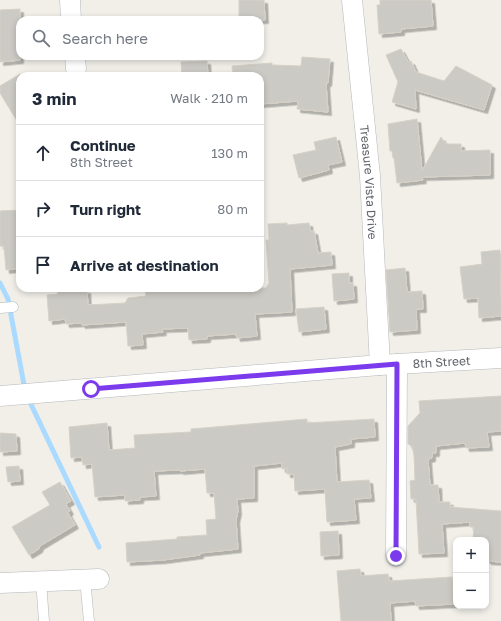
<!DOCTYPE html>
<meta charset="utf-8">
<style>
body{margin:0;font-family:"Golos Text",sans-serif;background:#f2f2f3;color:#1f2937}
.controls{position:absolute;right:12px;bottom:12px;display:grid;overflow:hidden;border-radius:8px;box-shadow:0 2px 6px #0003}
.controls button{width:36px;height:36px;display:grid;place-items:center;padding:0;border:0;border-bottom:1px solid #e0e1e3;background:#fff;color:#1f2937;font:20px sans-serif}
.stop{position:absolute;width:12px;height:12px;margin:-9px;border:3px solid #7c3aed;border-radius:50%;background:#fff}
.stop.end{background:#7c3aed;border-color:#fff;box-shadow:0 1px 4px #0008}
.list{margin:0;padding:0;list-style:none}
h2{display:flex;justify-content:space-between;align-items:center;height:52px;margin:0;padding:0 16px;font-size:17px}
h2 small{font-size:13px;font-weight:400;color:#747a83}
.list li{display:grid;grid-template-columns:26px 1fr auto;gap:12px;align-items:center;box-sizing:border-box;height:56px;padding:0 16px;border-top:1px solid #e0e1e3}
.list b{display:block;font-size:15px;white-space:nowrap}
.list p{margin:0;font-size:13px;white-space:nowrap;color:#747a83}
.list em{font-size:13px;font-style:normal;color:#747a83}
.icon{flex:none;width:22px;height:22px;fill:none;stroke:currentColor;stroke-width:2;stroke-linecap:round;stroke-linejoin:round}
.map{position:relative;flex:none;width:501px;height:621px;overflow:hidden}
.search{position:absolute;background:#fff;box-shadow:0 2px 6px #0003;left:16px;top:16px;width:248px;height:44px;display:flex;align-items:center;gap:10px;box-sizing:border-box;padding:0 14px;border-radius:12px;color:#747a83;font-size:15px}
.panel{position:absolute;background:#fff;box-shadow:0 2px 6px #0003;left:16px;top:72px;width:248px;height:220px;border-radius:12px}
.map>svg:first-child{display:block}
.lines{fill:none;stroke-linecap:round;stroke-linejoin:round}
.stream{stroke:#aadaff;stroke-width:5}
.building{fill:#cccac5;stroke:#d6d1c6;filter:url(#shadow)}
.lane-casing{stroke:#b5b8bc;stroke-width:11}
.street-casing{stroke:#b5b8bc;stroke-width:21}
.lane{stroke:#fff;stroke-width:10}
.street{stroke:#fff;stroke-width:20}
.route{stroke:#7c3aed;stroke-width:5}
.labels{text-anchor:middle;dominant-baseline:central;stroke-width:3;stroke-linejoin:round;paint-order:stroke}
.street-label{font-size:12px;fill:#5f6368;stroke:#fff}
</style>
<div class="map">
<svg width="501" height="621" viewBox="0 0 501 621">
<defs>
<filter id="shadow"><feDropShadow dx="3.5" dy="3.5" stdDeviation="0" flood-color="#0004"/></filter>
</defs>
<rect width="100%" height="100%" fill="#f1efe8"/>
<g class="lines">
<g class="stream">
<polyline points="0,283 8,299 25,390"/>
<polyline points="28,398 99,547"/>
</g>
</g>
<g class="building">
<polygon points="239,0 264,0 265,20 239,20"/>
<polygon points="380,0 431,0 433,26 401,29 401,32 379,34 377,5 380,5"/>
<polygon points="20,9 20,60 0,62 0,10"/>
<polygon points="401,49 408,62 411,61 416,72 444,81 456,66 492,85 484,110 415,90 416,109 392,102 398,82 386,55"/>
<polygon points="302,57 330,59 328,83 326,83 328,112 297,109 298,101 260,104 260,76 233,76 232,66 272,63 272,65 301,66"/>
<polygon points="207,61 208,76 182,76 181,62"/>
<polygon points="20,74 20,126 0,93 0,86"/>
<polygon points="417,119 422,171 441,137 446,144 461,144 461,151 490,150 490,175 422,177 423,180 397,183 394,158 393,158 392,151 390,151 388,124"/>
<polygon points="336,137 342,162 328,165 329,170 299,178 293,155 316,150 314,142"/>
<polygon points="20,210 20,268 6,270 4,246 0,246 0,211"/>
<polygon points="287,223 287,225 309,223 310,231 314,231 318,253 331,252 332,265 290,269 292,312 255,314 257,336 237,338 236,334 207,336 207,339 189,340 188,328 162,329 163,332 142,334 143,345 128,346 126,322 82,325 81,323 66,324 65,319 49,321 47,295 58,294 57,288 75,288 75,291 87,290 88,305 125,303 128,298 146,296 145,288 266,288 269,283 266,240 269,240 268,224"/>
<polygon points="500,250 501,316 479,318 478,298 464,299 460,267 482,264 481,252"/>
<polygon points="405,268 407,292 422,291 423,309 416,309 417,330 390,332 386,270"/>
<polygon points="349,273 349,283 353,283 354,299 334,301 332,274"/>
<polygon points="324,307 326,329 299,332 296,309"/>
<polygon points="501,396 501,431 487,432 489,447 466,448 465,443 436,446 436,453 432,453 432,458 428,459 430,485 438,485 439,502 450,502 450,507 501,511 501,562 488,561 486,559 486,540 473,540 474,527 470,527 470,522 442,524 444,553 419,554 416,499 411,499 410,481 415,480 414,455 412,446 408,444 408,426 420,413 419,401"/>
<polygon points="307,419 307,423 374,419 375,437 351,439 351,444 335,447 337,482 369,480 371,498 354,499 356,520 327,522 325,489 295,491 294,474 287,474 287,468 282,469 282,463 254,466 254,498 237,499 238,511 236,520 238,549 200,553 200,555 193,556 163,560 127,562 126,543 177,539 177,537 207,535 206,520 216,519 214,493 207,493 205,469 180,471 180,470 154,471 156,496 140,497 140,500 125,501 125,495 95,497 92,464 83,465 82,457 71,458 69,427 107,423 109,450 135,448 134,435 191,432 191,429"/>
<polygon points="0,433 16,434 17,451 0,452"/>
<polygon points="19,466 20,481 8,482 6,467"/>
<polygon points="60,482 71,501 66,504 70,511 68,513 75,525 40,546 39,549 29,555 12,527 50,505 42,492"/>
<polygon points="338,531 339,555 321,556 320,532"/>
<polygon points="360,569 361,576 388,574 389,581 452,577 454,604 416,606 415,601 390,603 391,621 341,621 337,571"/>
</g>
<g class="lines">
<defs>
<g id="lane">
<polyline points="0,308 13,307"/>
<polyline points="85,579 89,621"/>
<polyline points="41,581 44,621"/>
</g>
<g id="street">
<polyline points="70,0 71,20"/>
<path id="s1" d="M 352,0 L 370,176 L 380,365"/>
<polyline points="75,56 76,69"/>
<path id="s2" d="M 0,396 L 380,365 L 501,358"/>
<polyline points="396,556 397,364"/>
<polyline points="0,583 99,579"/>
</g>
</defs>
<use href="#lane" class="lane-casing"/>
<use href="#street" class="street-casing"/>
<use href="#lane" class="lane"/>
<use href="#street" class="street"/>
</g>
<g class="lines">
<polyline class="route" points="91,389 397,364 396,556"/>
</g>
<g class="labels">
<g class="street-label">
<text stroke="none"><textPath href="#s1" startOffset="183">Treasure Vista Drive</textPath></text>
<text stroke="none"><textPath href="#s2" startOffset="443">8th Street</textPath></text>
</g>
</g>
</svg>
<div class="controls">
<button>+</button>
<button>−</button>
</div>
<div class="stop" style="left:91px;top:389px"></div>
<div class="stop end" style="left:396px;top:556px"></div>
<div class="search"><svg class="icon" aria-label="search" viewBox="0 0 24 24"><circle cx="10" cy="10" r="6"/><path d="M15 15l6 6"/></svg>Search here</div>
<section class="panel">
<h2>3 min<small>Walk · 210 m</small></h2>
<ul class="list">
<li><svg class="icon" aria-label="ahead" viewBox="0 0 24 24"><path d="M12 20V5M6 11l6-6 6 6"/></svg><div><b>Continue</b><p>8th Street</p></div><em>130 m</em></li>
<li><svg class="icon" aria-label="right" viewBox="0 0 24 24"><path d="M7 20v-9h11M14 6l5 5-5 5"/></svg><div><b>Turn right</b></div><em>80 m</em></li>
<li><svg class="icon" aria-label="arrive" viewBox="0 0 24 24"><path d="M6 21V4h12l-3 4 3 4H6"/></svg><div><b>Arrive at destination</b></div></li>
</ul>
</section>
</div>
